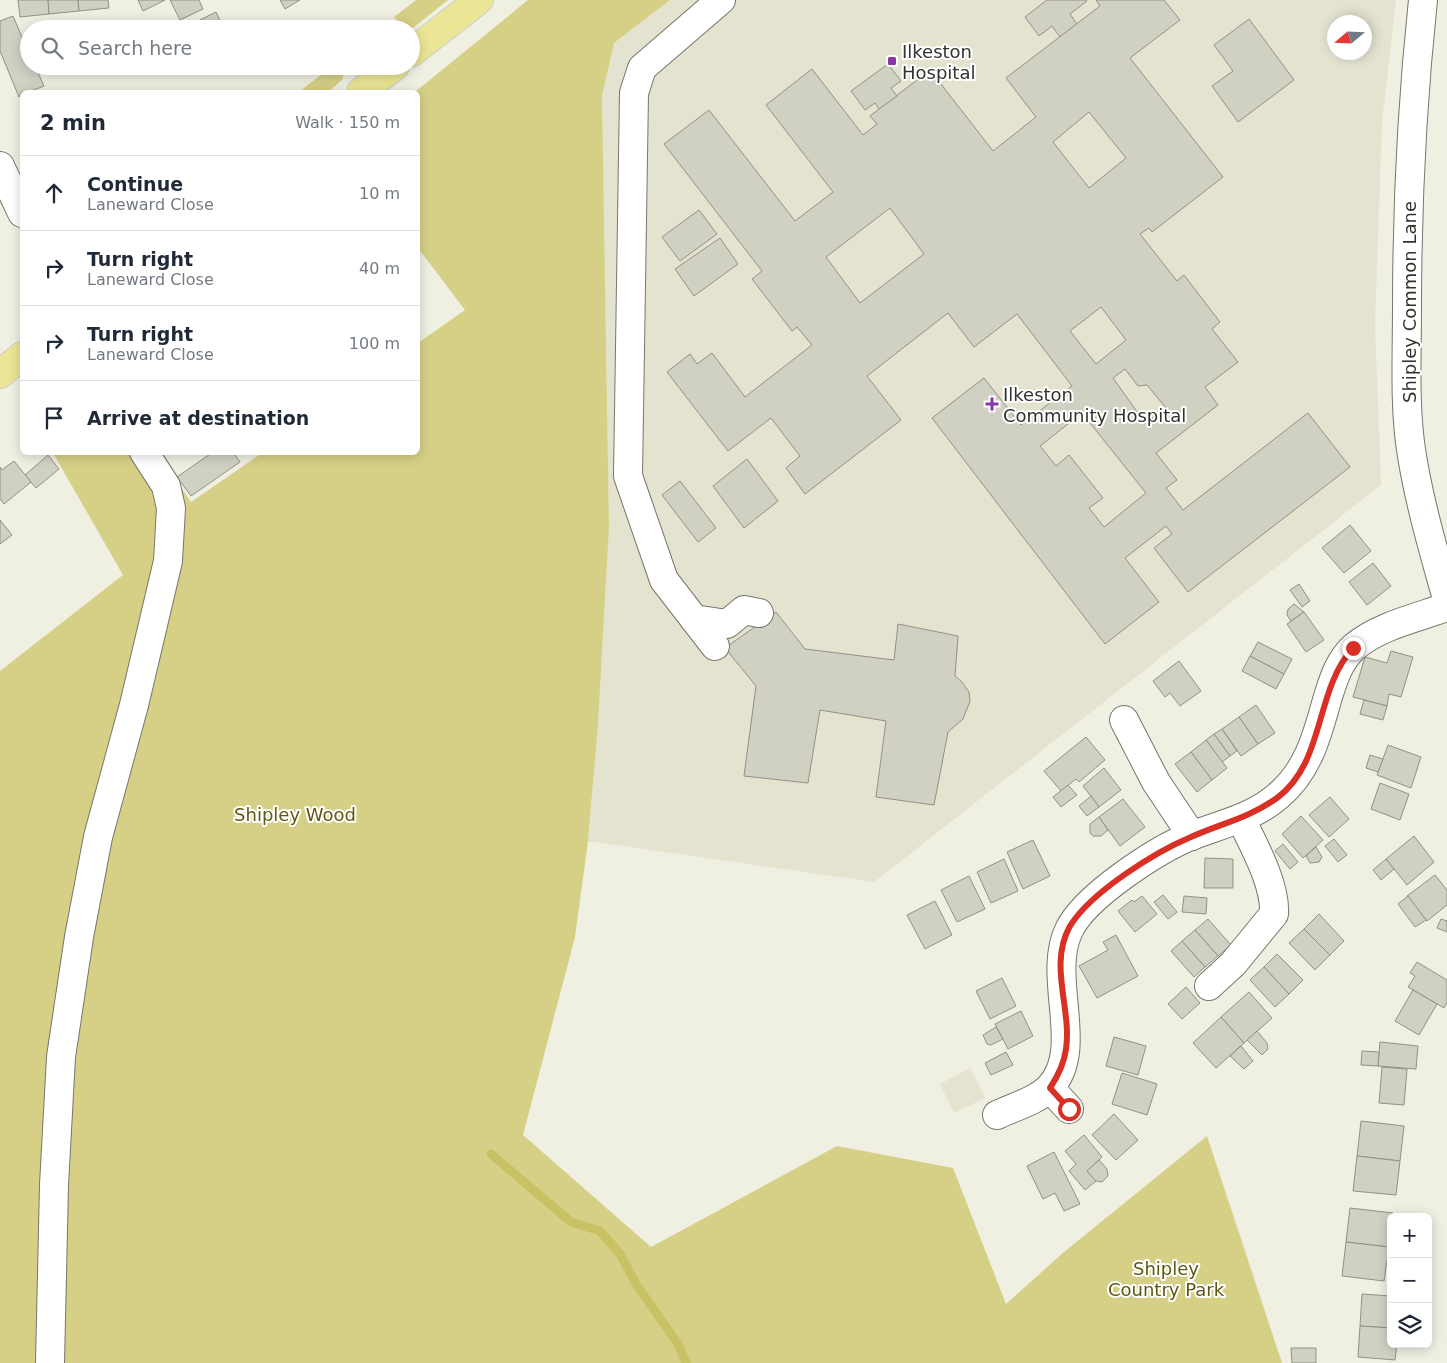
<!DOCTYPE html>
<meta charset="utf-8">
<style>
body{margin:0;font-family:"DejaVu Sans",sans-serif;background:#f6f6f7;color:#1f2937}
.controls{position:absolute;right:15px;bottom:15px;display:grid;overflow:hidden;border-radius:8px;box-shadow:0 2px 12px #0003}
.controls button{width:45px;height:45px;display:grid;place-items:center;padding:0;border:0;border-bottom:1px solid #e0e1e3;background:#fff;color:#1f2937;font:25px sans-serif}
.compass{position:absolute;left:1327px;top:15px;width:45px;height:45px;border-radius:50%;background:#fff;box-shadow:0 2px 12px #0003;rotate:251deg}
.stop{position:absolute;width:15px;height:15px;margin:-11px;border:4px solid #d93025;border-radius:50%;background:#fff}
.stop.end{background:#d93025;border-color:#fff;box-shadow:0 1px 5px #0008}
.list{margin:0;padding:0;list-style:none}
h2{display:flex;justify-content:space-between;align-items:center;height:65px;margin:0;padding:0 20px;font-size:21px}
h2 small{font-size:16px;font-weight:400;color:#747a83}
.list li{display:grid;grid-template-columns:32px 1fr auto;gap:15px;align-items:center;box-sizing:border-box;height:75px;padding:0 20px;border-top:1px solid #e0e1e3}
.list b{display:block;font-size:19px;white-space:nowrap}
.list p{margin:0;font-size:16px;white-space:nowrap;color:#747a83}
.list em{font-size:16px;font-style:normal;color:#747a83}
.icon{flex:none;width:28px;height:28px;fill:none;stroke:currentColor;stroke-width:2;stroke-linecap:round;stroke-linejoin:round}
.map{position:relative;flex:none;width:1447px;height:1363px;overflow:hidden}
.search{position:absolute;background:#fff;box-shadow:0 2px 12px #0003;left:20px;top:20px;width:400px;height:55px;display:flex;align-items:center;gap:12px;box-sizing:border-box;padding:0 18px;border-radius:28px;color:#747a83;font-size:19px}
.panel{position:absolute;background:#fff;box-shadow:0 2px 12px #0003;left:20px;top:90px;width:400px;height:365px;border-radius:8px}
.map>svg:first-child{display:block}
.built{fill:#e4e3d0;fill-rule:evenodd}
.green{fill:#d6d087}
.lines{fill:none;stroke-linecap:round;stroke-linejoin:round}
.stream{stroke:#c9c265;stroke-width:9}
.building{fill:#d0d0c3;stroke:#929186;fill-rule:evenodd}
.minor-casing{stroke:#77766b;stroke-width:30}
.major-casing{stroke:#cececd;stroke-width:30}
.minor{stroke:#fff;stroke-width:28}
.major{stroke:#ebe596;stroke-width:28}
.route{stroke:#d93025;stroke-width:6}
.poi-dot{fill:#8738a8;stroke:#fff;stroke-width:2}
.labels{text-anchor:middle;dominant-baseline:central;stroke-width:4;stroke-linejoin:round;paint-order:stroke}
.poi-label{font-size:18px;fill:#33322e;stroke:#fff;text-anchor:start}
.street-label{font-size:18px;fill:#33322e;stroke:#fff}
.park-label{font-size:18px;fill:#5e5812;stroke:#fff}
</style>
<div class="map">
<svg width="1447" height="1363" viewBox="0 0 1447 1363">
<rect width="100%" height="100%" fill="#efefe2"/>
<g class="built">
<path d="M 670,0 L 1396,0 L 1382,122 L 1375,324 L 1381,485 L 874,882 L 588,841 L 598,724 L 609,527 L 602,96 L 614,43 ZM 1334,22 L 1364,22 L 1364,52 L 1334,52 Z"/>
<polygon points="970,1068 985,1098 954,1113 940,1084"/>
</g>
<g class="green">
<polygon points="416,0 448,0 414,27 406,29 394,17"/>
<polygon points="528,0 670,0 614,43 602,96 609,527 598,724 588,841 575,937 523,1135 651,1247 837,1146 953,1168 1006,1304 1064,1252 1207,1136 1282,1363 0,1363 0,671 123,575 53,453 158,453 191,502 262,453 418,452 418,343 465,310 418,248 418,92 415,92"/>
<polygon points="332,66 338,66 343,73 343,79 328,92 299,92"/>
</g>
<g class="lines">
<polyline class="stream" points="491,1154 571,1222 600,1231 620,1254 636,1284 678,1344 686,1363"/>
</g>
<g class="building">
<polygon points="18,0 48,0 49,14 20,17"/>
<polygon points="48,0 78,0 79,11 49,14"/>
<polygon points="78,0 108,0 109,8 79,11"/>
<polygon points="138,0 165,0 143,11"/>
<polygon points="170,0 199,0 203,9 180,20"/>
<polygon points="280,0 300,0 285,9"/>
<polygon points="1047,0 1086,0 1087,1 1070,14 1077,24 1060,37 1052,26 1039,36 1025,17"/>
<path d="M 1096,0 L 1164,0 L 1180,20 L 1130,58 L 1223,177 L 1152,232 L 1149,228 L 1140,234 L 1177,281 L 1184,275 L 1220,322 L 1212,329 L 1238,362 L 1205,387 L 1218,405 L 1156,453 L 1177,480 L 1166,488 L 1183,510 L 1308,413 L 1350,467 L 1188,592 L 1154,548 L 1172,534 L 1166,526 L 1125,558 L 1159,602 L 1105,644 L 932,418 L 984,378 L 1021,425 L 1072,386 L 1017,314 L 974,347 L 948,313 L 867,376 L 901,420 L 805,494 L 786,468 L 800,456 L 771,418 L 728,451 L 667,372 L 690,354 L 697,364 L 712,353 L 745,397 L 812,345 L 797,327 L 792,331 L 752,279 L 762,271 L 664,144 L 709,110 L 795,221 L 833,192 L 766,105 L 812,69 L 863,135 L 877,124 L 870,116 L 930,70 L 993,151 L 1036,117 L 1006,78 L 1100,6 ZM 1089,112 L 1126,158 L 1089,188 L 1053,142 ZM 890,208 L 924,254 L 860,303 L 826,257 ZM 1101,307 L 1126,340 L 1096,364 L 1070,331 ZM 1125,369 L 1138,386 L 1147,385 L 1166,408 L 1145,423 L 1113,378 ZM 1082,413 L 1146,493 L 1104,527 L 1089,508 L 1103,498 L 1069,455 L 1056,466 L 1040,446 Z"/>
<polygon points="216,12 224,29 189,29 188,26"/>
<polygon points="13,16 22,37 29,34 29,66 35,66 44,86 29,92 22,92 19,97 0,51 0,21"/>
<polygon points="1249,19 1294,80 1238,122 1212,86 1233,71 1214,45"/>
<polygon points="888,64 901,81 891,88 897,96 879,109 875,103 865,110 851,91"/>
<polygon points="699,210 717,234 680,261 662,237"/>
<polygon points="720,238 738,264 694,296 675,269"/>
<polygon points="213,452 233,452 240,462 191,496 177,477"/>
<polygon points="48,455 59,469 36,488 25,475"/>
<polygon points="747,459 778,501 744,528 713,486"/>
<polygon points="14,461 31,482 4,504 0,499 0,467 2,470"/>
<polygon points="680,481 716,528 698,542 662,495"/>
<polygon points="0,520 12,535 0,544"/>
<polygon points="1350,525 1371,551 1344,573 1322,548"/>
<polygon points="1373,563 1391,586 1367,605 1349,582"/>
<polygon points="1299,584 1310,601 1302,607 1290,590"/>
<polygon points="1294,604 1304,612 1291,621 1287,615 1288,609"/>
<polygon points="776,612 805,649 894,660 898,624 958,636 955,676 962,682 969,692 970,701 963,719 948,732 934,805 876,797 886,721 820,710 808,783 744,776 756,686 725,648"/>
<polygon points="1304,612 1324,640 1306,652 1287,624"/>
<polygon points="1258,642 1292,659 1284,674 1250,656"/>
<polygon points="1391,651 1413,657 1401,697 1389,694 1387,706 1353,697 1365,657 1387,663"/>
<polygon points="1250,656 1284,674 1276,689 1242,671"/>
<polygon points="1179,661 1201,691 1180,706 1170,693 1165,697 1153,681"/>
<polygon points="1364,700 1387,706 1383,720 1360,714"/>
<polygon points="1256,705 1275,733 1258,744 1239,717"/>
<polygon points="1239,717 1258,744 1241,756 1222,729"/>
<polygon points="1222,729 1237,751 1230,756 1214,734"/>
<polygon points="1214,734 1230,756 1222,762 1206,740"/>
<polygon points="1086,737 1105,760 1079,782 1076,779 1061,791 1044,771"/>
<polygon points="1206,740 1227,768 1212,780 1191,752"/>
<polygon points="1388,745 1421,757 1411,788 1377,775"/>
<polygon points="1191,752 1212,780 1197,792 1175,764"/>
<polygon points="1370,755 1383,759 1378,772 1366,768"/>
<polygon points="1104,768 1121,790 1099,807 1083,786"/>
<polygon points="1380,783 1409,794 1400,820 1371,809"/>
<polygon points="1068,785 1077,795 1061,807 1053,797"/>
<polygon points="1091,796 1099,807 1087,816 1079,806"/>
<polygon points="1330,797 1349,819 1329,837 1309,815"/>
<polygon points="1123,799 1145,827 1120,846 1099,817"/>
<polygon points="1301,816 1323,840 1303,858 1282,834"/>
<polygon points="1099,817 1108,830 1101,836 1093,836 1090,833 1090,824"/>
<polygon points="1414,836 1434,862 1407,885 1386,859"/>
<polygon points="1334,839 1347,855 1338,862 1325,846"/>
<polygon points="1033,840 1050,876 1023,889 1007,852"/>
<polygon points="1283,844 1298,862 1290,869 1275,851"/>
<polygon points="1316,847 1322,857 1319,862 1310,863 1306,856"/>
<polygon points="1205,858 1233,859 1233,888 1204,888"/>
<polygon points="1004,859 1018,891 991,903 977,872"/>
<polygon points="1386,859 1394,869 1381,880 1373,870"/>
<polygon points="1435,875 1447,890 1447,905 1427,921 1407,896"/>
<polygon points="969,876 985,909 957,922 941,890"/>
<polygon points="1163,895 1177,912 1168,919 1154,902"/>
<polygon points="1142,896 1157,914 1135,932 1118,911 1132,900 1134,902"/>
<polygon points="1184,896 1207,898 1206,914 1182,912"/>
<polygon points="1408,896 1426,920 1415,927 1398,904"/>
<polygon points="935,901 952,935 925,949 907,915"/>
<polygon points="1319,914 1344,941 1330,955 1304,929"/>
<polygon points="1208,919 1231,945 1218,956 1195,930"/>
<polygon points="1441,919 1447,921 1447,932 1437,928"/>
<polygon points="1304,929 1330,955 1315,970 1289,943"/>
<polygon points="1195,930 1218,956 1205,967 1182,941"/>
<polygon points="1116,935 1138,976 1097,998 1079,966 1108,950 1103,942"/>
<polygon points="1182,941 1205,967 1194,977 1171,951"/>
<polygon points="1277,954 1303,980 1289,994 1264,967"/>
<polygon points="1417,962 1447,980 1447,1002 1444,1008 1408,987 1415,976 1410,973"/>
<polygon points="1264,967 1289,994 1275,1007 1250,980"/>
<polygon points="1002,978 1016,1006 990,1019 976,991"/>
<polygon points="1186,987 1200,1003 1182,1019 1168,1004"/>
<polygon points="1413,990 1437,1004 1419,1035 1395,1021"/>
<polygon points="1249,992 1272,1018 1244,1043 1221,1017"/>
<polygon points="1021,1011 1033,1036 1008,1049 995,1024"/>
<polygon points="1221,1017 1244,1043 1216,1068 1193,1043"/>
<polygon points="996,1027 1003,1039 991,1045 987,1044 983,1035"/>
<polygon points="1257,1031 1267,1043 1268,1049 1262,1055 1247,1040"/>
<polygon points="1114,1037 1146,1046 1138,1075 1106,1066"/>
<polygon points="1380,1042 1418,1046 1416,1069 1378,1066"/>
<polygon points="1241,1046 1253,1061 1244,1069 1230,1056"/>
<polygon points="1362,1051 1379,1052 1378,1066 1361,1065"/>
<polygon points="1006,1052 1013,1065 991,1075 985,1063"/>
<polygon points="1382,1067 1407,1069 1404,1105 1379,1103"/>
<polygon points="1122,1073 1157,1084 1147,1115 1112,1104"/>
<polygon points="1114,1114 1138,1140 1116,1160 1092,1135"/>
<polygon points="1361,1121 1404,1126 1400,1161 1357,1156"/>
<polygon points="1084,1135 1102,1157 1087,1171 1096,1181 1085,1190 1069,1171 1076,1164 1065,1151"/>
<polygon points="1054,1152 1080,1204 1064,1211 1055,1193 1043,1199 1027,1166"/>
<polygon points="1357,1156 1400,1161 1396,1195 1353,1191"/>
<polygon points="1099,1160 1107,1169 1108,1176 1102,1182 1096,1181 1087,1171"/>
<polygon points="1350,1208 1393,1213 1389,1247 1346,1242"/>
<polygon points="1346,1242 1389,1247 1384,1281 1342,1276"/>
<polygon points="1362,1294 1391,1296 1391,1328 1360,1326"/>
<polygon points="1360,1326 1391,1328 1391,1344 1397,1344 1395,1360 1358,1357"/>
<polygon points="1291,1348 1316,1348 1316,1363 1292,1363"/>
</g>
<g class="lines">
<defs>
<g id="minor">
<path d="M 1423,0 C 1412,103 1407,205 1407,309 C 1407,357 1404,409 1412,456 C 1420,505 1434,552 1447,599"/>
<polyline points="0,166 22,213"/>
<polyline points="694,619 727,624 744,610 759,613"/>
<polyline points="715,646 664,580 628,476 634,93 642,68 721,0"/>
<polyline points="1124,720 1156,782 1192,836"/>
<path d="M 1209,986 L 1233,964 L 1274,914 C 1276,885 1254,846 1241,819"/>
<polyline points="1050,1088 1069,1109"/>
<path d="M 997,1115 C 1013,1107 1037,1101 1050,1087 C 1086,1049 1046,977 1069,930 C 1085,896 1158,849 1193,835 C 1223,824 1254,817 1278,796 C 1308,771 1317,736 1327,700 C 1333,681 1338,662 1354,647 C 1379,626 1416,618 1447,607"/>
<polyline points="50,1363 54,1185 61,1057 79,937 98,837 134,705 168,561 171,508 166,486 144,452"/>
</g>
<g id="major">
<polyline points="411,53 479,0"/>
<polyline points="361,92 395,66"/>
<polyline points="0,374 22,356"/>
</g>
</defs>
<use href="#minor" class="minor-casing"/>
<use href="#major" class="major-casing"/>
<use href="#minor" class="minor"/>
<use href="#major" class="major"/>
</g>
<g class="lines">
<path class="route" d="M 1069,1109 L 1050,1088 C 1058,1076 1064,1064 1066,1049 C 1072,1009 1048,965 1070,926 C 1091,892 1155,852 1191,837 C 1222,823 1247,819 1277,798 C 1326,761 1314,691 1353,648"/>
</g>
<g class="poi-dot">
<rect x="887" y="56" width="10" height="10" rx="2.5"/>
<path d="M989.5 396.5h5v5h5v5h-5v5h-5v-5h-5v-5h5z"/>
</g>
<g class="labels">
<g class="poi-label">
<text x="902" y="51">Ilkeston<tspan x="902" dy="21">Hospital</tspan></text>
<text x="1003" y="394">Ilkeston<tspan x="1003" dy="21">Community Hospital</tspan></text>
</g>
<g class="street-label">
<text transform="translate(1409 302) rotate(-90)">Shipley Common Lane</text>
</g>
<g class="park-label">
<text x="295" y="814">Shipley Wood</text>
<text x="1166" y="1268">Shipley<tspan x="1166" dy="21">Country Park</tspan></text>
</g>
</g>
</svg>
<div class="controls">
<button>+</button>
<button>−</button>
<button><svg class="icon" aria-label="layers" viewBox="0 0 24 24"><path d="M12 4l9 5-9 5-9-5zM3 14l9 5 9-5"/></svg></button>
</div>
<svg class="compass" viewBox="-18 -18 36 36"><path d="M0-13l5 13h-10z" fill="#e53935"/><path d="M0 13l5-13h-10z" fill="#747a83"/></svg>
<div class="stop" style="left:1069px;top:1109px"></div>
<div class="stop end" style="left:1353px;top:648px"></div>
<div class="search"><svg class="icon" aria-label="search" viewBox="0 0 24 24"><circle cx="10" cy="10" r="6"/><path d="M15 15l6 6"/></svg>Search here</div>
<section class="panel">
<h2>2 min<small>Walk · 150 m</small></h2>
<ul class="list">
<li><svg class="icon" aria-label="ahead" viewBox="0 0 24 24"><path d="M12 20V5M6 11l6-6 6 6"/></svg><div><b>Continue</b><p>Laneward Close</p></div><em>10 m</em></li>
<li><svg class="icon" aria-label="right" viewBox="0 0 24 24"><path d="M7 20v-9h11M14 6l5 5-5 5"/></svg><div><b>Turn right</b><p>Laneward Close</p></div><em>40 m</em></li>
<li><svg class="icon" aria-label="right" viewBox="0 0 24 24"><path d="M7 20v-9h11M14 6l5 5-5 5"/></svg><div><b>Turn right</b><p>Laneward Close</p></div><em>100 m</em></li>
<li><svg class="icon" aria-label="arrive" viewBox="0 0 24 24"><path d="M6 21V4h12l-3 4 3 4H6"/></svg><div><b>Arrive at destination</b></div></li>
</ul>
</section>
</div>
